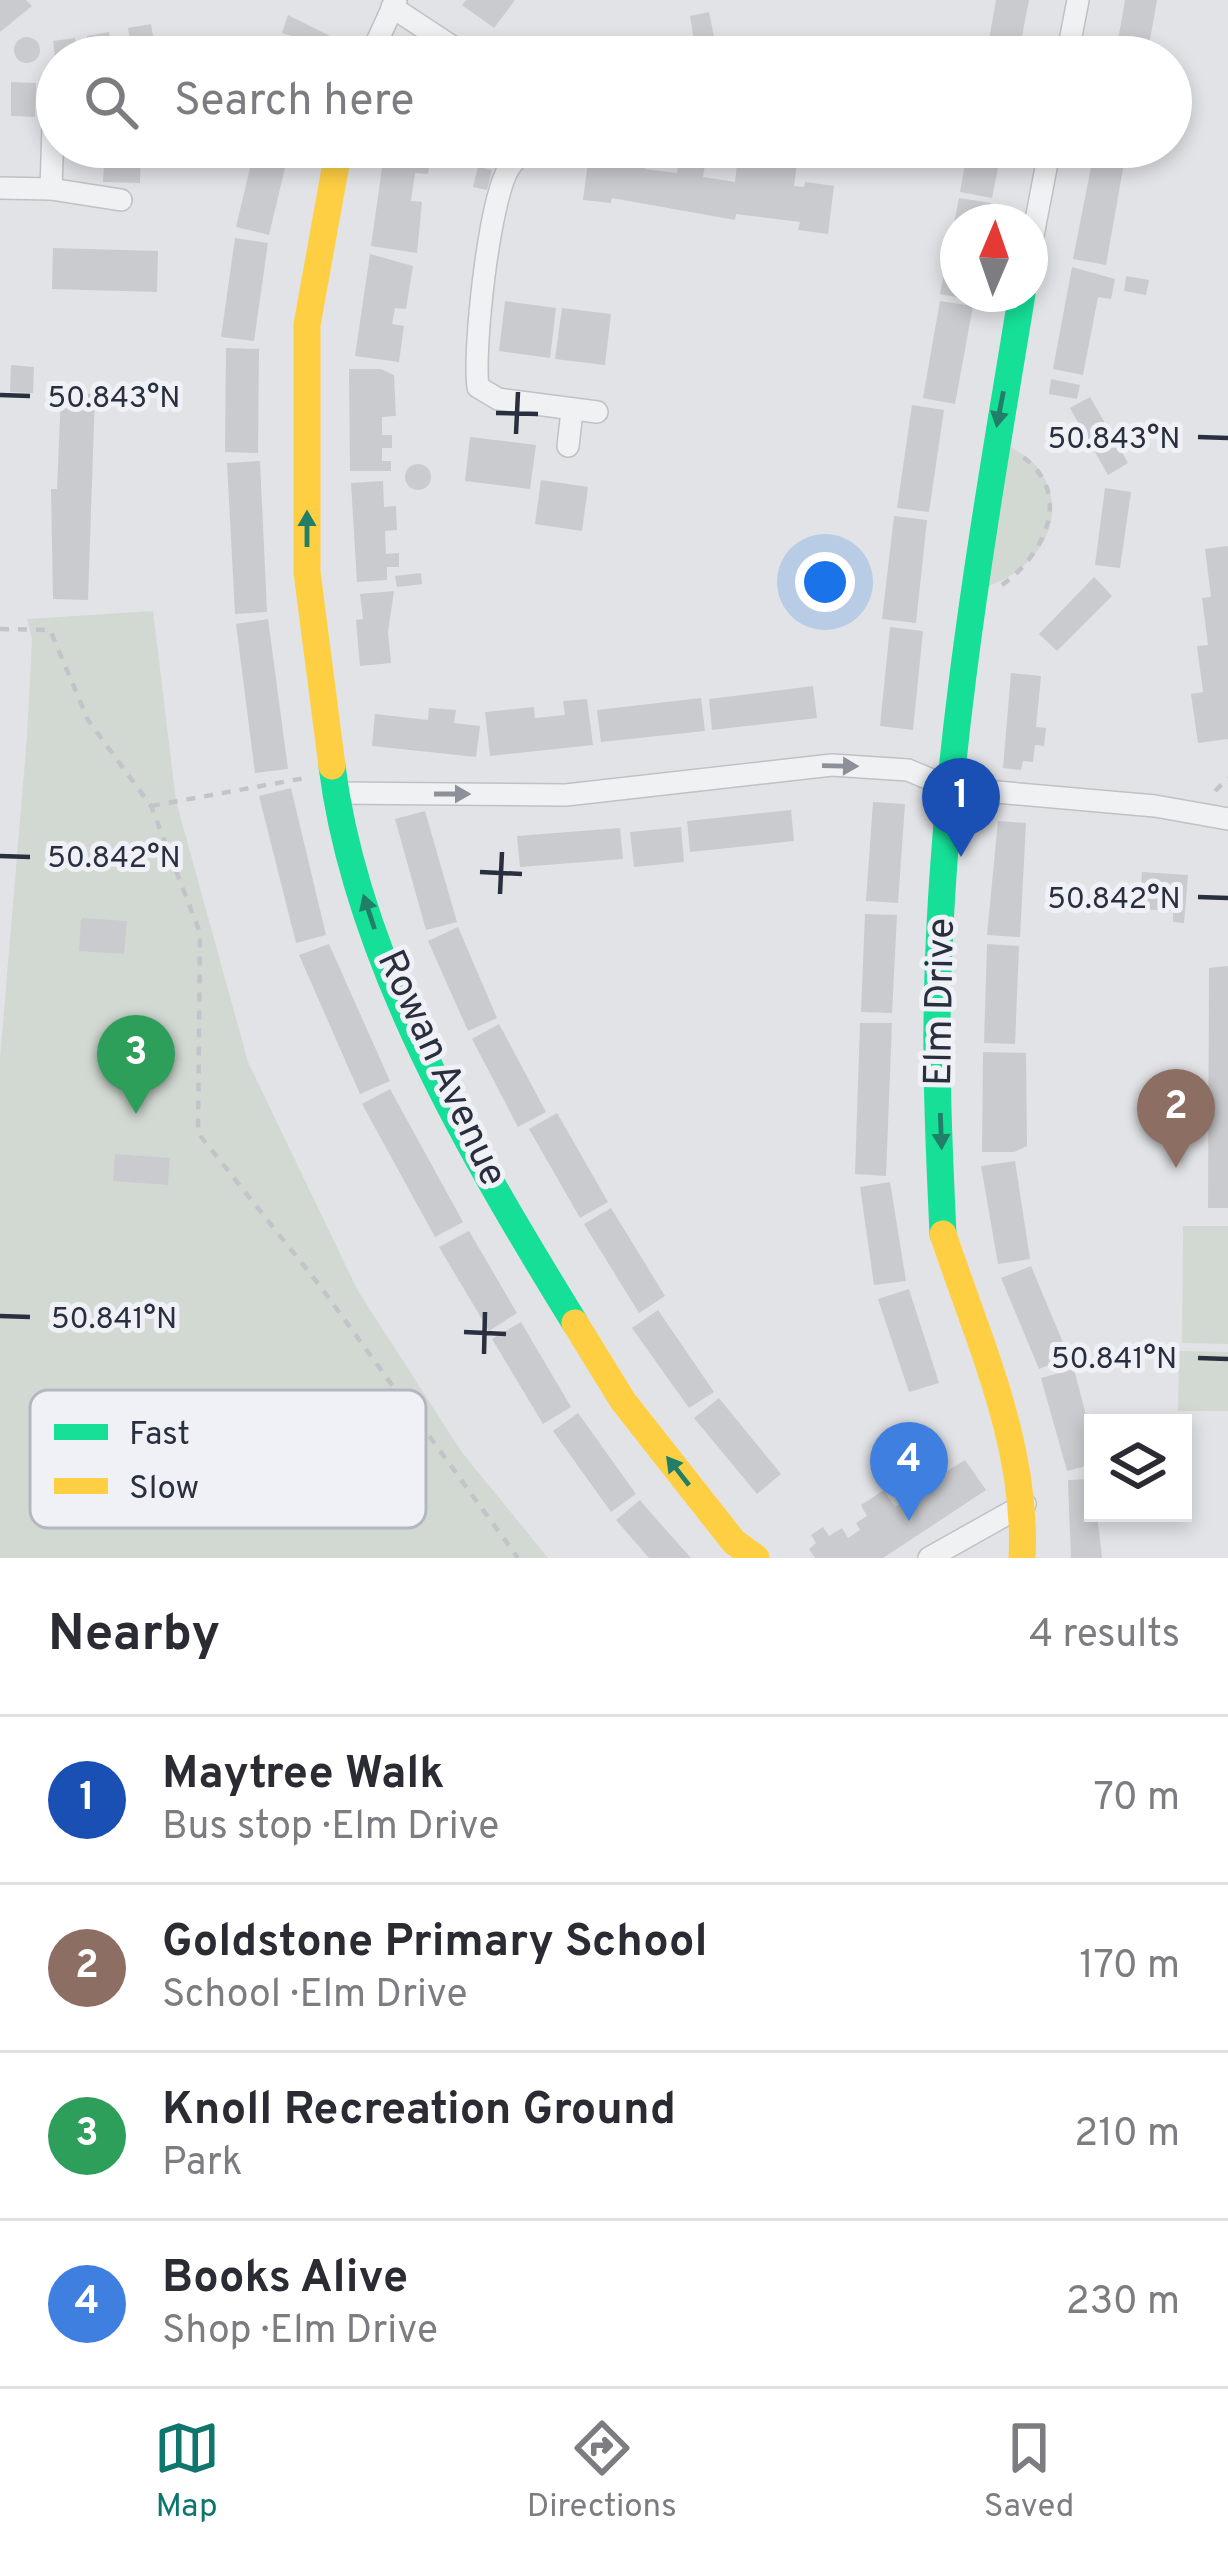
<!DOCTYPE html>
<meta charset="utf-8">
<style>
body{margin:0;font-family:Overpass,sans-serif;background:#f2f2f3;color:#2b2b33}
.controls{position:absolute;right:36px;bottom:36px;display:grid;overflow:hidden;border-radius:0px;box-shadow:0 6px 18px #0003}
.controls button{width:108px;height:108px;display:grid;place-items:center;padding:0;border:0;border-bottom:3px solid #e1e1e2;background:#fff;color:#2b2b33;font:60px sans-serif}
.compass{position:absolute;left:940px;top:204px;width:108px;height:108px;border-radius:50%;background:#fff;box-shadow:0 6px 18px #0003;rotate:2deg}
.you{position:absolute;left:825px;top:582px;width:42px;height:42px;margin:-30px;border:9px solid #fff;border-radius:50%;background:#1a73e8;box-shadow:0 0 0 18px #1a73e833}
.badge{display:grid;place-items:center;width:78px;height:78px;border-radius:50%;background:#0f766e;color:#fff;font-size:39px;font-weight:700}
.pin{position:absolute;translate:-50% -99px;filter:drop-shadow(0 3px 6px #0008)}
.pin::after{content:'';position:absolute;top:63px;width:42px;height:36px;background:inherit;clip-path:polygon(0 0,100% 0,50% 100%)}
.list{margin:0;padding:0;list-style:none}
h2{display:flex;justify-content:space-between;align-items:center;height:156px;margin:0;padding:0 48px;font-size:51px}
h2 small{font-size:39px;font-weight:400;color:#7c7c81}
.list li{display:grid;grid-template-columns:78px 1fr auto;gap:36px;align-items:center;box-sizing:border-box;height:168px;padding:0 48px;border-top:3px solid #e1e1e2}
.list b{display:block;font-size:45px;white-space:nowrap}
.list p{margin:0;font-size:39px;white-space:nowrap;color:#7c7c81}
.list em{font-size:39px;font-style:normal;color:#7c7c81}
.icon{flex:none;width:66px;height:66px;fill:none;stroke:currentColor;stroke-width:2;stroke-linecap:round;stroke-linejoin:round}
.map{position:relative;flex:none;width:1228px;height:1558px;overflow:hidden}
.search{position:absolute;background:#fff;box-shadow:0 6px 18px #0003;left:36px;right:36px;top:36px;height:132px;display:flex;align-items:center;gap:30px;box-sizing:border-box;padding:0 42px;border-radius:66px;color:#7c7c81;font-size:45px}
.sheet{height:828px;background:#fff}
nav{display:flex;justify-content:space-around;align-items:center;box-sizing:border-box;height:168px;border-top:3px solid #e1e1e2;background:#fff;font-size:33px;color:#7c7c81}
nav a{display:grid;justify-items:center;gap:6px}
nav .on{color:#0f766e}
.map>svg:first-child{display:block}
.green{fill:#d2d9d2}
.building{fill:#cacbce}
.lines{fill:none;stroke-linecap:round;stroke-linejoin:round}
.street-casing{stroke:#c0c1c4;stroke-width:24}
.path{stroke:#c3c4c9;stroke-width:4.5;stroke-dasharray:9 9;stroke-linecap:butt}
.street{stroke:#f0f1f3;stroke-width:21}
.fast{stroke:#16e098;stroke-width:27}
.slow{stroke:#ffcf43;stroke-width:27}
.oneway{fill:#207f66}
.oneway2{fill:#8c9098}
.ticks{fill:none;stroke:#292f3e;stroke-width:4.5}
.labels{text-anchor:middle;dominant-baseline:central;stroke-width:10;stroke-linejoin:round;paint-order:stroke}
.street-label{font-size:39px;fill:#292f3e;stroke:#eff1f6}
.key{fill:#eff1f6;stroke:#b4b7bf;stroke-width:3}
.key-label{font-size:33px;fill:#292f3e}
.ticks-label{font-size:30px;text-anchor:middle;fill:#292f3e;stroke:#eff1f6;stroke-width:10;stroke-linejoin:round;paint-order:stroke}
</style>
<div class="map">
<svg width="1228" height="1558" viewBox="0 0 1228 1558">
<rect width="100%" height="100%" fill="#e2e3e6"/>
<g class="green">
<path d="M 994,436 C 1008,446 1031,457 1040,471 C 1076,522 1027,583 973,589 Z"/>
<polygon points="153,611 176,801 248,1062 358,1291 461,1451 548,1558 0,1558 0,1058 27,737 32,639 27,619"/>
<polygon points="1183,1226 1228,1226 1228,1344 1182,1343"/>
<polygon points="1179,1351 1228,1352 1228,1411 1178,1411"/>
</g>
<g class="building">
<polygon points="0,0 26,0 32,6 0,32"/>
<polygon points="466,0 515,0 494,28 462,5"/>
<polygon points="996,0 1029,0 1018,57 986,57"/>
<polygon points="1125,0 1157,0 1149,45 1118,40"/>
<polygon points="709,12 714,36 694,40 690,16"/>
<polygon points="288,15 330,36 323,57 279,57 282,46 291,49 295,37 282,33"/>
<polygon points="151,24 155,48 132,52 128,28"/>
<polygon points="109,32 113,56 90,57 87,36"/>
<circle cx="27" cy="50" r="13"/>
<polygon points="75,38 78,57 55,57 53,41"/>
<polygon points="694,46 696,57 668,57 666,51"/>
<polygon points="1117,47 1154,55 1154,57 1115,57"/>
<polygon points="11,82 36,83 35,117 11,116"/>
<polygon points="105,147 141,147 140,183 103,182"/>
<polygon points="255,147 290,147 269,235 236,227"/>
<polygon points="385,147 431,152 428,174 415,173 411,201 422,202 417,253 371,246"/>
<polygon points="482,147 498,149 492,168 477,163"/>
<polygon points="590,147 648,147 645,169 677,173 680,155 706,158 703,177 735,182 739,147 799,147 794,186 804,187 805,182 834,186 828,234 798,230 800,222 736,214 735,220 612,198 611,203 583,200"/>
<polygon points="968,147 1002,147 992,198 960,192"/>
<polygon points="1093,157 1124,163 1106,265 1073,259"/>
<polygon points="478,167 492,170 487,190 473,187"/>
<polygon points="959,198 991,203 987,222 958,222 958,294 974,294 972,300 940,294"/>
<polygon points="235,238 268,243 254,341 221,337"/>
<polygon points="53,248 158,251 157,292 52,289"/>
<polygon points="370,254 413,266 406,309 395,308 392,324 404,326 399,362 355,356"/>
<polygon points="1072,267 1115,279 1111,299 1098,297 1083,375 1053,369"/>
<polygon points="1126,276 1149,280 1146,295 1124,291"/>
<polygon points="505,301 556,308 550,358 499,351"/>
<polygon points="940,301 973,306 955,404 923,398"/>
<polygon points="562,308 611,314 605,365 555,359"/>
<polygon points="226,348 259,349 258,453 225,452"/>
<polygon points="11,365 34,367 33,393 10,392"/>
<polygon points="349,369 381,369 394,375 396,416 382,417 382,435 392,435 392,448 382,448 382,461 391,461 391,471 350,471"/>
<polygon points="1051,379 1080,385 1077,399 1049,394"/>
<polygon points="61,393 95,394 88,600 53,599 51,489 57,489"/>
<polygon points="1090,397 1128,463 1108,475 1070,408"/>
<polygon points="912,405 944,410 929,512 897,508"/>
<polygon points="470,437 536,445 530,489 465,481"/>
<polygon points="260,461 267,612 235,614 227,463"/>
<circle cx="418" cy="477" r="13"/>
<polygon points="541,480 588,487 582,531 535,524"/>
<polygon points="383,481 384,507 396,506 397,530 385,531 386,554 399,553 399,567 387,567 387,580 357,582 351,483"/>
<polygon points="1105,488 1131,492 1120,568 1095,565"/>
<polygon points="894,516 927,520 916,623 882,619"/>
<polygon points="1228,546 1228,739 1198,743 1191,694 1203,692 1197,646 1208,645 1202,598 1211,597 1205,549"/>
<polygon points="421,573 422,584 397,587 395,576"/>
<polygon points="1094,577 1112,596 1057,651 1039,634"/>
<polygon points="394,591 388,632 391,663 360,666 356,620 363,619 360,594"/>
<polygon points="268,619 288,769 255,773 236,624"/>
<polygon points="890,627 923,631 913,730 880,726"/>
<polygon points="1011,673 1041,676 1036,727 1046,728 1044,746 1035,745 1033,762 1023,761 1021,770 1003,768"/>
<polygon points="813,686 817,718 712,730 709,699"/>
<polygon points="701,698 705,731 601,742 597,710"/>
<polygon points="587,699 593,745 490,756 485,712 534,707 535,718 565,715 563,701"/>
<polygon points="429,708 456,710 454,723 480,726 476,757 372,746 375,714 428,720"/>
<polygon points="291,788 326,935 296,943 259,796"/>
<polygon points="873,802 905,804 898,903 866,901"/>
<polygon points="791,810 794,841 690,852 687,821"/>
<polygon points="425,811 457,922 426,930 395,819"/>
<polygon points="998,821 1026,823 1020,937 987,935"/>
<polygon points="681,827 684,862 634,867 630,832"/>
<polygon points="620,828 623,859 520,867 517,836"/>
<polygon points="1142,872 1188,875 1184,923 1173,922 1173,911 1140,909"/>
<polygon points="865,914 897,915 892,1013 861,1012"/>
<polygon points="81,918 127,921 124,954 79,951"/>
<polygon points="458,927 497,1018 468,1031 428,941"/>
<polygon points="329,944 390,1081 360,1094 299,955"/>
<polygon points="987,944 1019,946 1015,1044 984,1043"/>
<polygon points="1228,966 1228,1208 1208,1208 1209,968"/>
<polygon points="860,1023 892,1023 886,1176 855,1174"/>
<polygon points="499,1024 546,1112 518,1127 472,1039"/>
<polygon points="983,1052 1026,1053 1027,1146 1014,1152 982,1152"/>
<polygon points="390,1089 463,1222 435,1237 362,1104"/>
<polygon points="557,1113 608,1202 580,1218 529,1129"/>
<polygon points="115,1154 170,1158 168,1185 113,1181"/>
<polygon points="1015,1161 1030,1259 998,1264 981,1166"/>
<polygon points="890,1182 906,1281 874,1285 860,1187"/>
<polygon points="611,1208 665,1296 639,1313 584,1224"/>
<polygon points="469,1231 517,1313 489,1331 439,1247"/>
<polygon points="1031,1266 1069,1357 1039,1369 1001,1278"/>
<polygon points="909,1289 939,1383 909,1392 878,1299"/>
<polygon points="658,1310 714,1392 689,1408 632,1328"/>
<polygon points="521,1322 571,1407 543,1424 492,1339"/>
<polygon points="1074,1369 1093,1442 1093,1464 1067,1471 1041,1378"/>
<polygon points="719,1398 781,1474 757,1494 694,1418"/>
<polygon points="578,1413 636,1494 611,1512 553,1431"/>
<polygon points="965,1460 986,1490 883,1558 815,1558 809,1549 816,1543 811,1535 823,1527 829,1536 842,1528 848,1538 860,1530 856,1523 867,1516 861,1505 884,1490 895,1507 936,1480 929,1470 940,1463 947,1471"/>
<polygon points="1093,1479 1102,1558 1071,1558 1068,1480"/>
<polygon points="640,1500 657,1520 691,1558 649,1558 616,1520"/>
</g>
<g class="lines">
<defs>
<g id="street">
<polyline points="392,7 468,57"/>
<polyline points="370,57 396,0"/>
<polyline points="1067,57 1078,0"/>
<polyline points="54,96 51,189 121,200"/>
<path d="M 529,147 C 522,153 514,160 509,168 C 489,200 473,349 478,387 L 498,399 L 597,412"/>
<polyline points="0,188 51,189"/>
<polyline points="1030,251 1050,147"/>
<polyline points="568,446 572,411"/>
<polyline points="335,793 566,795 832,765 908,770 951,788 1155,806 1228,819"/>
<polyline points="929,1558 1025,1504"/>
</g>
</defs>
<use href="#street" class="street-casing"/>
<g class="path">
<path d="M 1002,585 C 1044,555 1074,495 1023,457"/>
<polyline points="0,629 50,630 88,720 151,806 200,933 198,1133 320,1286 518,1558"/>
<polyline points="1215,791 1228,778"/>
<polyline points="151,806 305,778"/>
</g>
<use href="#street" class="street"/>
<g class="fast">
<path d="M 332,766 C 356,960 474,1159 575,1323"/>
<path d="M 943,1234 C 940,1165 936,1095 937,1025 C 939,779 982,536 1022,294"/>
</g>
<g class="slow">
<polyline points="332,766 307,572 307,325 339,147"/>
<path d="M 943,1234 C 978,1340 1028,1446 1022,1558"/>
<polyline points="575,1323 623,1401 734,1542 756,1558"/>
</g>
</g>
<defs><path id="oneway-solid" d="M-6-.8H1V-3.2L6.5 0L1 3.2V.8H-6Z" transform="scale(3)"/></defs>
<g class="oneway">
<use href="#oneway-solid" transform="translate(1000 409) rotate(101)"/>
<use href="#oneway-solid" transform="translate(307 529) rotate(-90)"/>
<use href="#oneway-solid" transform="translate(369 912) rotate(-108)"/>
<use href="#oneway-solid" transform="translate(941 1131) rotate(88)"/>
<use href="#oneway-solid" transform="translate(678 1471) rotate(-128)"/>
</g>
<g class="oneway2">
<use href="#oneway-solid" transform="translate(840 766) rotate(1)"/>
<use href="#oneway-solid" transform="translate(452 794)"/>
</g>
<path class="ticks" d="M 0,395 L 30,396M 496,413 L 538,414M 516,434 L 518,392M 1198,437 L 1228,438M 0,856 L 30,857M 480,872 L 522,874M 500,894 L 502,852M 1198,897 L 1228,898M 0,1316 L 30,1317M 464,1332 L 506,1334M 484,1354 L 485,1312M 1198,1358 L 1228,1359"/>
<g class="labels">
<g class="street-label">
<text transform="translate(942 1002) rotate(-89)">Elm Drive</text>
<text transform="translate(440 1069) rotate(65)">Rowan Avenue</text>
</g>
</g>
<rect x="30" y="1390" width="396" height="138" rx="18" class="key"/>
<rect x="54" y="1424" width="54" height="16" fill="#16e098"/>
<rect x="54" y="1478" width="54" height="16" fill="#ffcf43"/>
<g class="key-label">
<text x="129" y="1444">Fast</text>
<text x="129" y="1498">Slow</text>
</g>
<g class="ticks-label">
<text x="114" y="407">50.843°N</text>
<text x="1114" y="448">50.843°N</text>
<text x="114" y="867">50.842°N</text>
<text x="1114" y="908">50.842°N</text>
<text x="114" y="1328">50.841°N</text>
<text x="1114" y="1368">50.841°N</text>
</g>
</svg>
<div class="controls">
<button><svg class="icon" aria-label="layers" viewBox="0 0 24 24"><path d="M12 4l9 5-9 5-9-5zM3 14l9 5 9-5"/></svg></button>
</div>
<svg class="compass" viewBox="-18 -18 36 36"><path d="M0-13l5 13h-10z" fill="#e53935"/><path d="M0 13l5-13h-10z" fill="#7c7c81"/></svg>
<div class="you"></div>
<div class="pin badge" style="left:961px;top:857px;background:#1a4fb4">1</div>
<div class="pin badge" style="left:1176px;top:1168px;background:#8d6e63">2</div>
<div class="pin badge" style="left:136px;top:1114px;background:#2e9e5b">3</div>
<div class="pin badge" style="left:909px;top:1521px;background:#3f7fe0">4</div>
<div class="search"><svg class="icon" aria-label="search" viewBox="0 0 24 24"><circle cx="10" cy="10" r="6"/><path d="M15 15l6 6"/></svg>Search here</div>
</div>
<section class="sheet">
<h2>Nearby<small>4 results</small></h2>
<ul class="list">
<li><span class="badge" style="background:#1a4fb4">1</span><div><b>Maytree Walk</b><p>Bus stop · Elm Drive</p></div><em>70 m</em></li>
<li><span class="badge" style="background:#8d6e63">2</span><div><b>Goldstone Primary School</b><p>School · Elm Drive</p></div><em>170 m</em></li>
<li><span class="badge" style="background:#2e9e5b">3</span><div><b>Knoll Recreation Ground</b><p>Park</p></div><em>210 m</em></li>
<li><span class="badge" style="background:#3f7fe0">4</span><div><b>Books Alive</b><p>Shop · Elm Drive</p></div><em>230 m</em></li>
</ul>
</section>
<nav>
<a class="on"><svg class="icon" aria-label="map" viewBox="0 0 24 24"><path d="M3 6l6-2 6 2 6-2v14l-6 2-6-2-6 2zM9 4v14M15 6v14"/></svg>Map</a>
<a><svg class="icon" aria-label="directions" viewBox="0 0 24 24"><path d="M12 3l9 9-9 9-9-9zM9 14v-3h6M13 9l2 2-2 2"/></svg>Directions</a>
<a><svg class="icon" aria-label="saved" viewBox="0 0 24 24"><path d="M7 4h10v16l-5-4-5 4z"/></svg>Saved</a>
</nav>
